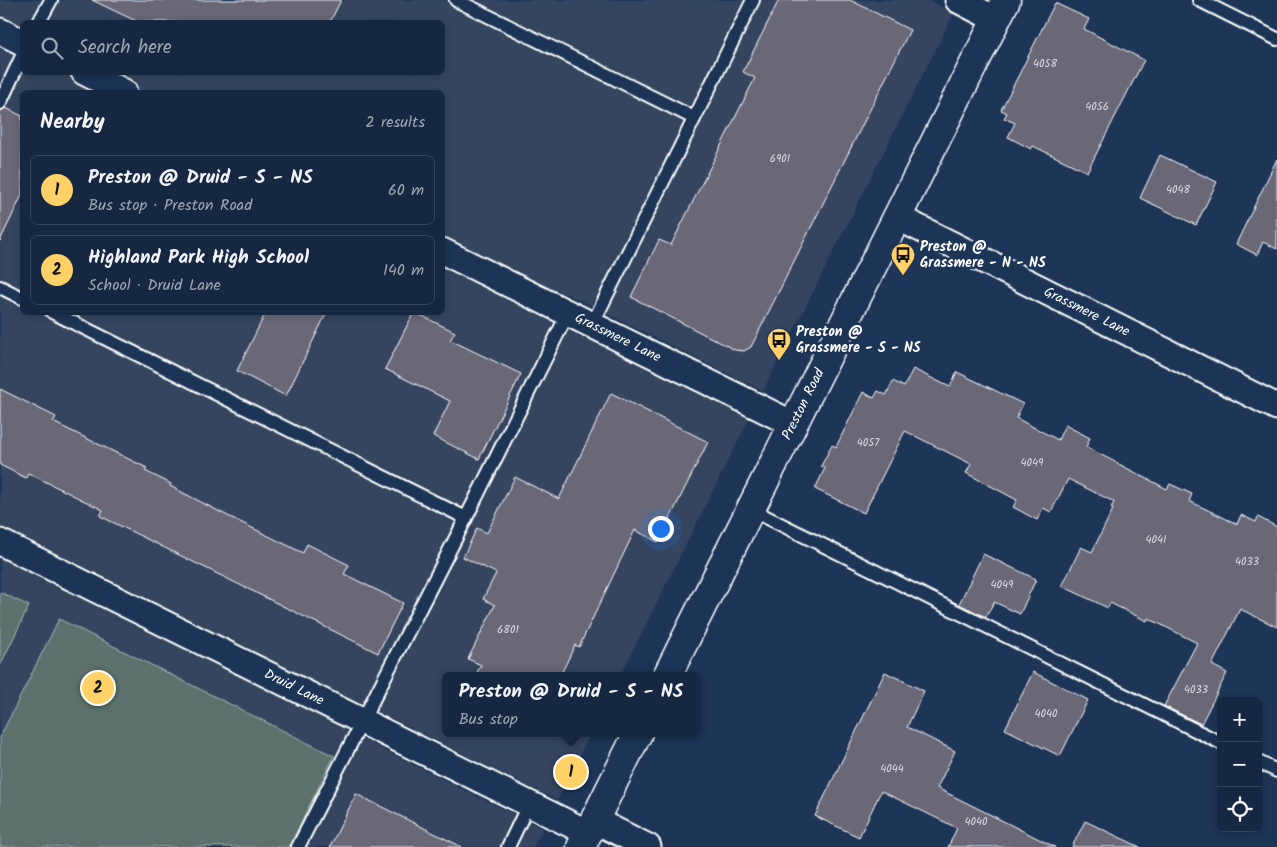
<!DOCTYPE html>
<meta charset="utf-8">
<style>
body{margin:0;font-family:Kalam,sans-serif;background:#23344c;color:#f1f3f6}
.controls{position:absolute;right:15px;bottom:15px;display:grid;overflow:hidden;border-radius:8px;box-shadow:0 2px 8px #0003}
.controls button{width:45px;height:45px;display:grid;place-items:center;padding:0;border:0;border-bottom:1px solid #35445a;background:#162841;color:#f1f3f6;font:25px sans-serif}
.you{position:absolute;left:660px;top:528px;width:18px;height:18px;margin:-12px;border:4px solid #fff;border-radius:50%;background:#1a73e8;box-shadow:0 0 0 8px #1a73e833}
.badge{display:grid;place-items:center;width:32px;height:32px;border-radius:50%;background:#ffd166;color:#111;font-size:16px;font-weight:700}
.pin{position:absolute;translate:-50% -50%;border:2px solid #fff;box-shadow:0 1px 5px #0006}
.popup{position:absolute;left:442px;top:672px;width:258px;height:65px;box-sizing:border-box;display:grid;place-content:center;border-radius:8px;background:#162841;filter:drop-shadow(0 1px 4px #0005);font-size:16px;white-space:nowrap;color:#9ea6b1}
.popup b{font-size:19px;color:#f1f3f6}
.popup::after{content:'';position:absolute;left:50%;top:100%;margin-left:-10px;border:10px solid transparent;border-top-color:#162841}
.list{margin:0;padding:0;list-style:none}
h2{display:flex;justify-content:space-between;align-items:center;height:65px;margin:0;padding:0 20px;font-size:21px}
h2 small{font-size:16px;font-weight:400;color:#9ea6b1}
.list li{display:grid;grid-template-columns:32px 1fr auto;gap:15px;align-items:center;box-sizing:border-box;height:70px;margin:0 10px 10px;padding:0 10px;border:1px solid #35445a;border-radius:8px}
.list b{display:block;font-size:19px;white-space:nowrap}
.list p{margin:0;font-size:16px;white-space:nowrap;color:#9ea6b1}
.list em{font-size:16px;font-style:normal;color:#9ea6b1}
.icon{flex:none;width:28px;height:28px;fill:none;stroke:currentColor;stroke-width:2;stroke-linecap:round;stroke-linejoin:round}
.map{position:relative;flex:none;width:1277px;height:847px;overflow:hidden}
.search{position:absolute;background:#162841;box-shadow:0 2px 8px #0003;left:20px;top:20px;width:425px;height:55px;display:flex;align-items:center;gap:12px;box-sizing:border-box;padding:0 18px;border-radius:8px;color:#9ea6b1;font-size:19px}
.panel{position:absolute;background:#162841;box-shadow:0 2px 8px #0003;left:20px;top:90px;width:425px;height:225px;border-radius:8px}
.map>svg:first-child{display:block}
.built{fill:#344461;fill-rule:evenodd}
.park{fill:#5c716c;stroke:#aeb8b6}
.building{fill:#6b6777;stroke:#fff}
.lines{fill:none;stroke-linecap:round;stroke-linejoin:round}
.lane-casing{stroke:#fff;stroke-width:16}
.street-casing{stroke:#fff;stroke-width:29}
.secondary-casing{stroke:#fff;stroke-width:31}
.lane{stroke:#1d3557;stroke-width:12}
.street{stroke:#1d3557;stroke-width:25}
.secondary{stroke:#1d3557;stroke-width:28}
.labels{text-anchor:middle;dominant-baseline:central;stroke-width:5;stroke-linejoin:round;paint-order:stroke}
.number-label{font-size:11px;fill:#dad9dd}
.poi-label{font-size:14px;font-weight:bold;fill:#fff;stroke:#1d3557;text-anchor:start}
.street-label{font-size:14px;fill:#fff;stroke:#1d3557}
</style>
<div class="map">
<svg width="1277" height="847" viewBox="0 0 1277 847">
<rect width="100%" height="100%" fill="#1d3557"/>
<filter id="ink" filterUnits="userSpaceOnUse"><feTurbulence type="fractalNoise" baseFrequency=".02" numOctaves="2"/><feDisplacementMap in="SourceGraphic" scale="10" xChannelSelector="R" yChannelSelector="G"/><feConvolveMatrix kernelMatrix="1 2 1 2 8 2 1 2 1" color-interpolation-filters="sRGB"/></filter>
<g filter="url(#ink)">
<path class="built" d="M 0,0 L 928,0 L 954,13 L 763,391 L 565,293 L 552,320 L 749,419 L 620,676 L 446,676 L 446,733 L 591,733 L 557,800 L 360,703 L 346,731 L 543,829 L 533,847 L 0,847 ZM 22,22 L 442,22 L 442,72 L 22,72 ZM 22,92 L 442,92 L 442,312 L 22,312 Z"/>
<g class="park">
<polygon points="0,592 29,606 0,666"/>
<polygon points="59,619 334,756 289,847 0,847 0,737"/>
</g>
<g class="building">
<polygon points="92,0 341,0 330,22 138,22"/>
<polygon points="779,0 850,0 910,30 751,347 744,351 735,350 631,297 659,240 671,245 755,78 743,72"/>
<polygon points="1055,3 1089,19 1084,29 1144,60 1087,172 1033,146 1031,149 1008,137 1015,123 1004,118 1007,113 1001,110"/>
<polygon points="6,108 22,116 22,195 0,241 0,111"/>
<polygon points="1160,155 1217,182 1196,225 1140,198"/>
<polygon points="1277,159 1277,249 1263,242 1257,255 1236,244"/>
<polygon points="266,312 327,312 286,396 237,371"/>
<polygon points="414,312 455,332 450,340 521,374 479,459 433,436 450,401 385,369"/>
<polygon points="913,369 950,387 957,372 1023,404 1016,418 1058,440 1065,425 1090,438 1086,447 1167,489 1170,484 1192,494 1189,501 1237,524 1241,515 1256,522 1258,517 1277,527 1277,627 1240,609 1212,665 1227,673 1201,724 1164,706 1197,643 1148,618 1147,621 1110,603 1108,608 1062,586 1081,547 1092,552 1113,509 1111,508 1114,502 1068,479 1051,512 1043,508 1037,520 1013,507 1017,500 966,473 971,464 905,431 864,513 815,489 825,468 821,466 832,445 836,447 863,392 874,398 878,391 886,395 893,381 904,387"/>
<polygon points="0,389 56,417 53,422 147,468 145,471 171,484 170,486 226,515 303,553 307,544 349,565 344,574 403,603 378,653 100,516 103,510 28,473 26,478 0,465"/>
<polygon points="611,393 708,442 658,542 635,530 579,647 575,645 560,676 475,676 481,665 468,659 495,605 483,599 496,573 463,557 477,528 487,533 515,477 559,499"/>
<polygon points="983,554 1036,579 1020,614 994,602 986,617 959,604"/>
<polygon points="885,672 924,691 907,727 955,751 937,788 1055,847 948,847 957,828 881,791 859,837 815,816"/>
<polygon points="1033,672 1088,700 1060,756 1005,729"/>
<polygon points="356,794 462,847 330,847"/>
<polygon points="1085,821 1140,847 1072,847"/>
</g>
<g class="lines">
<defs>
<g id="lane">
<polyline points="456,0 694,118"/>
<polyline points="1199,0 1277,39"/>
<polyline points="39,22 51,0"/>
<polyline points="0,103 22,56"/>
<polyline points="0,287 22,298"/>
<polyline points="52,312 466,518"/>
<polyline points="592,325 753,0"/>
<polyline points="750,509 1221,743"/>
<polyline points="1258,762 1277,771"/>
<polyline points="298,847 466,518 568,313"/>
<polyline points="508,847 529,803"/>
</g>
<g id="street">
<polyline points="958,0 997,20"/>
<polyline points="0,31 22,42"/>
<polyline points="84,72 124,92"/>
<path id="s1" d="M 897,217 L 1277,407"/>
<path id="s2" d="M 442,251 L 793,424"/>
<path id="s3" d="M 0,542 L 588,833"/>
<polyline points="594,820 648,847"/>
</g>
<g id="secondary">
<path id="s4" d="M 667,676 L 1006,0"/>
<polyline points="581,847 638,733"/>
</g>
</defs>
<use href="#lane" class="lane-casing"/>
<use href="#street" class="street-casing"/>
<use href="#secondary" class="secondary-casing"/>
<use href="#lane" class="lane"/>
<use href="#street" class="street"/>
<use href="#secondary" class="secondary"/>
</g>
</g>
<defs>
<symbol id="bus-pin" viewBox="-11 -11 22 30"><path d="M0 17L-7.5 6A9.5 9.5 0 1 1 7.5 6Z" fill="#ffd166" stroke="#1d3557"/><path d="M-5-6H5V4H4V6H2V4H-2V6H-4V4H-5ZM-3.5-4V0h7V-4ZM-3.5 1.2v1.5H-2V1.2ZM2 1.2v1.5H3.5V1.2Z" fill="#111"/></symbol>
</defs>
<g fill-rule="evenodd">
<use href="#bus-pin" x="889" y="241" width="28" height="38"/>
<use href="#bus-pin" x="765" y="326" width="28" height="38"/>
</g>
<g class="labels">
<g class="number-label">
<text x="1045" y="64">4058</text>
<text x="1097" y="107">4056</text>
<text x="780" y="159">6901</text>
<text x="1178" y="190">4048</text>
<text x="868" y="443">4057</text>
<text x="1032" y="463">4049</text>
<text x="1156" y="540">4041</text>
<text x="1247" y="562">4033</text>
<text x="1002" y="585">4049</text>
<text x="508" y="630">6801</text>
<text x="1196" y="690">4033</text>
<text x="1046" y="714">4040</text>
<text x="892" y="769">4044</text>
<text x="976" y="822">4040</text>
</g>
<g class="poi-label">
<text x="920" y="247">Preston @<tspan x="920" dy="16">Grassmere - N - NS</tspan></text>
<text x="796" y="332">Preston @<tspan x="796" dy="16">Grassmere - S - NS</tspan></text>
</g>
<g class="street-label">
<text stroke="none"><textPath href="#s1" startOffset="212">Grassmere Lane</textPath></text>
<text stroke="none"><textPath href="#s2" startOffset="196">Grassmere Lane</textPath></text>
<text stroke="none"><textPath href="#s4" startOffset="304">Preston Road</textPath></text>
<text stroke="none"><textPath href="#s3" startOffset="328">Druid Lane</textPath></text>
</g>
</g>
</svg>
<div class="controls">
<button>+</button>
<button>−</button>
<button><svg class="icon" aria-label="locate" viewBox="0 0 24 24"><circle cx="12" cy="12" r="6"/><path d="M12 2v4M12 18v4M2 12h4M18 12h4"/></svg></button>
</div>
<div class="you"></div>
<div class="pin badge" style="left:571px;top:772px">1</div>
<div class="popup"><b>Preston @ Druid - S - NS</b>Bus stop</div>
<div class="pin badge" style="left:98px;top:688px">2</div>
<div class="search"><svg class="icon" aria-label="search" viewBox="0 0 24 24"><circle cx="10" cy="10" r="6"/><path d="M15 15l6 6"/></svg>Search here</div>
<section class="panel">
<h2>Nearby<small>2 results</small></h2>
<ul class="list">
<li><span class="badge">1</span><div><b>Preston @ Druid - S - NS</b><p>Bus stop · Preston Road</p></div><em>60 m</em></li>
<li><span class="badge">2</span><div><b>Highland Park High School</b><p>School · Druid Lane</p></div><em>140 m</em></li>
</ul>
</section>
</div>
